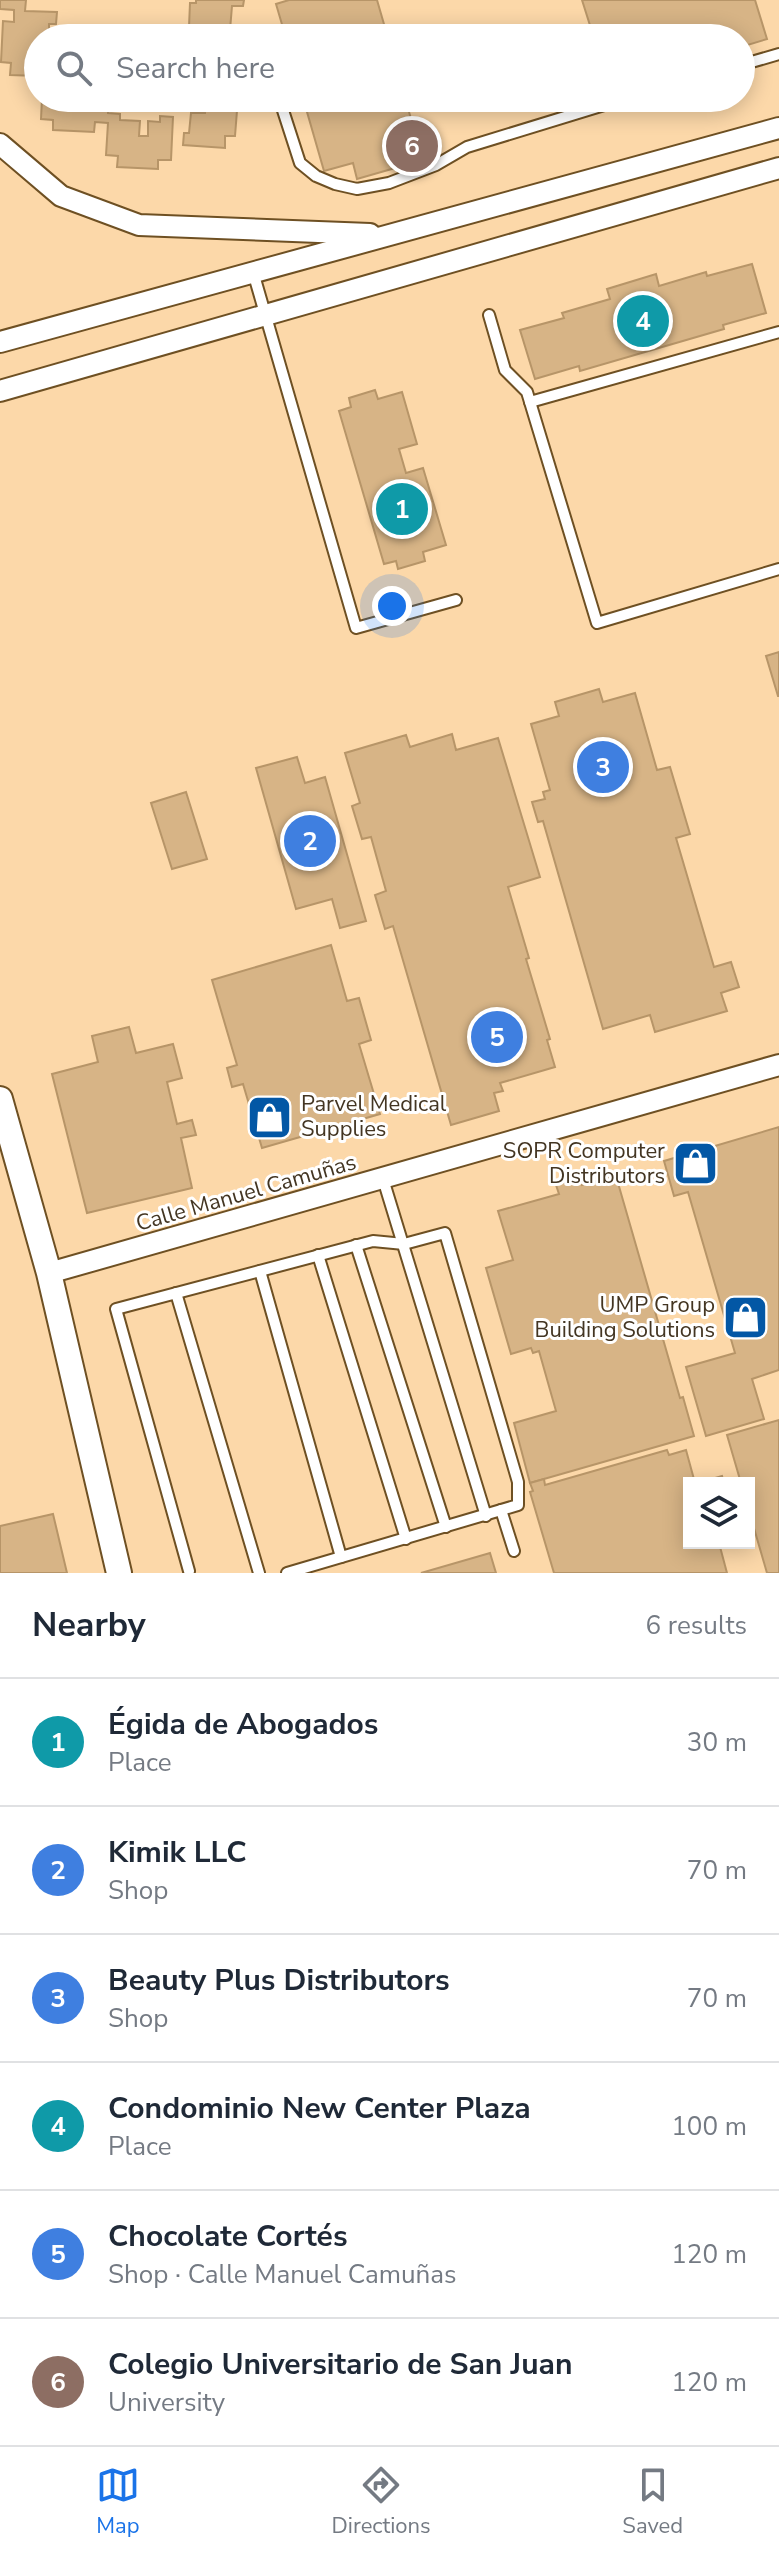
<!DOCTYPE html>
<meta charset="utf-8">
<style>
body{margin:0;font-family:"Nunito Sans",sans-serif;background:#f6f6f7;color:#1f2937}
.controls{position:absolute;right:24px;bottom:24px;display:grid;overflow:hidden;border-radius:0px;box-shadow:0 4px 20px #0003}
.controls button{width:72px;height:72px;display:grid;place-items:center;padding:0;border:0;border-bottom:2px solid #e0e1e3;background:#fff;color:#1f2937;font:40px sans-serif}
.you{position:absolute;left:392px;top:606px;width:28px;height:28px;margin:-20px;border:6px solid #fff;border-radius:50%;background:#1a73e8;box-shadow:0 0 0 12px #1a73e833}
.badge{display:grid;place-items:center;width:52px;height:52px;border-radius:50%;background:#1a73e8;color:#fff;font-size:26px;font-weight:700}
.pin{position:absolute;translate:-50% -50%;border:4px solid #fff;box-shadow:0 2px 8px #0006}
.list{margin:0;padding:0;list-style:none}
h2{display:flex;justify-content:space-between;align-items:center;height:104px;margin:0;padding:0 32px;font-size:34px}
h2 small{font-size:26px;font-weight:400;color:#747a83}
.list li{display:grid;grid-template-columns:52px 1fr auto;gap:24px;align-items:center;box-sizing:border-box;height:128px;padding:0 32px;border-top:2px solid #e0e1e3}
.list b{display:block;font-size:30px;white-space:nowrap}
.list p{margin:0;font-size:26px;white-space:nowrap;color:#747a83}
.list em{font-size:26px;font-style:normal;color:#747a83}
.icon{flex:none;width:44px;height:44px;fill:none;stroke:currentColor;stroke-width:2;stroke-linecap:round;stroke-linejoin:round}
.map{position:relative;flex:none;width:779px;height:1573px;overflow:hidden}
.search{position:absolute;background:#fff;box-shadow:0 4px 20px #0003;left:24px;right:24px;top:24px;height:88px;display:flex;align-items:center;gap:20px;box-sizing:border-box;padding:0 28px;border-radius:44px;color:#747a83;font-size:30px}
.sheet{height:872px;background:#fff}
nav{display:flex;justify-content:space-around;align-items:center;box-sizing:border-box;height:112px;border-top:2px solid #e0e1e3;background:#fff;font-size:22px;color:#747a83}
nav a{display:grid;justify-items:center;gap:4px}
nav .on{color:#1a73e8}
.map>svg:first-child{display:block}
.building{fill:#d7b486;stroke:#b79568;stroke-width:2}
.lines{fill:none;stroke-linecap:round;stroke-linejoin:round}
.service-casing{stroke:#6e5023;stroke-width:14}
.minor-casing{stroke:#6e5023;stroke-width:24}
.tertiary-casing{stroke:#6e5023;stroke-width:28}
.service{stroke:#fff;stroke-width:10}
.minor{stroke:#fff;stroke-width:20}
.tertiary{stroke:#fff;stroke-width:24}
.labels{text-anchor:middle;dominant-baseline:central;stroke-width:6;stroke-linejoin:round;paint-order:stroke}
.poi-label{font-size:22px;fill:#433522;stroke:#fff;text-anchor:end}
.street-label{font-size:22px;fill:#433522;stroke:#fff}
</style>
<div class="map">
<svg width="779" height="1573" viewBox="0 0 779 1573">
<rect width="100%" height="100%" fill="#fcd8a9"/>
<g class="building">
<polygon points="0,0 26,0 25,11 57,12 56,24 49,24 49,38 38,38 38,43 35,43 34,53 38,53 38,76 10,75 11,63 1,62 3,21 14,22 14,10 0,9"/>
<polygon points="196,0 244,0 243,6 232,6 230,30 242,31 242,38 194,38 194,28 189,27 190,3 196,3"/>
<polygon points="289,0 377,0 388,38 286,38 276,4"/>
<polygon points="582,0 755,0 767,39 741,47 741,38 594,38"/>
<polygon points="42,98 108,98 108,113 120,114 120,120 140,121 139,136 148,136 148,121 160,122 160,116 173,117 171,160 158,160 158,169 117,167 118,156 106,155 108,123 95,122 94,132 53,130 53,120 41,119"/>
<polygon points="190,98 238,98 235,136 225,136 225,148 183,145 184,133 189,133 191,113 205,113 205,105 190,104"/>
<polygon points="303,98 405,98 418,143 405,147 409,164 357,179 353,163 324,171"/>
<polygon points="752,264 766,313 723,325 724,329 580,371 579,366 535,379 520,330 564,318 562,313 610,299 607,289 656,274 659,286 706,272 707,276"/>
<polygon points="375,390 378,399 402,392 417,444 399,449 406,473 423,468 446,545 423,552 425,561 398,569 396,561 384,564 339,411 351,407 349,398"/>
<polygon points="779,652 779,696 778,696 766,656"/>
<polygon points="599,689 603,702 635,693 657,770 670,767 690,834 676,838 714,967 731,962 739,987 721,993 727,1011 655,1032 650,1015 603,1029 543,821 538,822 532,802 545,799 543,792 550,790 531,724 559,716 555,702"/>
<polygon points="452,734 456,750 498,738 540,877 508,887 529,958 526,959 550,1039 547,1040 555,1067 500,1083 503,1091 494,1093 499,1111 451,1125 393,926 385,929 375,895 386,891 371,837 362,839 352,806 360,803 345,753 406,735 410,747"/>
<polygon points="297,757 305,783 325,777 366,921 340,928 332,899 296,909 256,768"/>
<polygon points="186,792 207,859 172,869 151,803"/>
<polygon points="331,945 347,1001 359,998 371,1040 359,1044 380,1114 262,1148 243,1084 232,1087 227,1068 237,1065 212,980"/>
<polygon points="129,1027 136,1053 173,1044 182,1078 167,1082 177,1124 192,1120 196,1135 181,1138 192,1188 87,1213 52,1074 98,1062 92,1036"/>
<polygon points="779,1127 779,1370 752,1379 764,1419 706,1436 686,1367 735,1353 688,1192 674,1196 664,1161"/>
<polygon points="616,1176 680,1398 683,1397 694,1436 530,1483 514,1423 556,1411 539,1351 533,1353 531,1348 511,1354 486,1268 513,1260 498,1211 559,1194 556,1185 580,1178 582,1185"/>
<polygon points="779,1420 779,1573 767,1573 749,1511 749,1483 741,1483 727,1435"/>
<polygon points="667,1450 669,1455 686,1450 695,1483 689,1483 689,1543 719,1543 727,1573 554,1573 530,1492 533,1491 530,1483 544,1479 545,1485"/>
<polygon points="722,1476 724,1483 698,1483"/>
<polygon points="53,1514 67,1573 0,1573 0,1526"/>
<polygon points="490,1553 496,1573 421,1573"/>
</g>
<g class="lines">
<defs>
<g id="service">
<polyline points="741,65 779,54"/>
<polyline points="279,98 300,163 316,176 335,184 357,189 389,183 436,165 467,147 627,98"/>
<polyline points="253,272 356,628 456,600"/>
<polyline points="489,315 505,370 527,392 597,623 779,569"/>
<polyline points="530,402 779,332"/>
<polyline points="383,1179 486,1516"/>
<polyline points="356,1245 446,1527"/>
<polyline points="318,1255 406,1539"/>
<polyline points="260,1271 341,1557"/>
<polyline points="176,1293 259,1573"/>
<polyline points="501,1510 514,1551"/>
<polyline points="189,1571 116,1309 373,1241 404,1244 445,1233 518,1482 518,1505 287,1573"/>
</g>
<g id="minor">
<polyline points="0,144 61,196 139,225 370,234"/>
<polyline points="0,342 779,128"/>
<polyline points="0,391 779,168"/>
<polyline points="49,1273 779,1065"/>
</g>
<polyline id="tertiary" points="0,1099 49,1273 119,1573"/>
</defs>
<use href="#service" class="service-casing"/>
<use href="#minor" class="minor-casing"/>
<use href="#tertiary" class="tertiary-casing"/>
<use href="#service" class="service"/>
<use href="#minor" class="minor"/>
<use href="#tertiary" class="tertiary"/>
</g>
<defs>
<symbol id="shop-square" viewBox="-11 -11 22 22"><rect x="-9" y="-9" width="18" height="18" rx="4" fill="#0357a5" stroke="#fff"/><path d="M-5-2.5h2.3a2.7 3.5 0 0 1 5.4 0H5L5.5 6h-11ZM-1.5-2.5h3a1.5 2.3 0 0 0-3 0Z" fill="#fff"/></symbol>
</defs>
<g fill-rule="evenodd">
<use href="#shop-square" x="244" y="1092" width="51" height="51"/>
<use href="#shop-square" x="670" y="1138" width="51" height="51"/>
<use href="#shop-square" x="720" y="1292" width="51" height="51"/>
</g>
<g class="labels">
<g class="poi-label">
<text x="301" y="1104" text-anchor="start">Parvel Medical<tspan x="301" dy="25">Supplies</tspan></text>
<text x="665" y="1151">SOPR Computer<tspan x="665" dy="25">Distributors</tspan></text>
<text x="715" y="1305">UMP Group<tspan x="715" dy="25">Building Solutions</tspan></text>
</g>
<g class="street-label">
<text transform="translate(246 1193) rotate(-16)">Calle Manuel Camuñas</text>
</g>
</g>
</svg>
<div class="controls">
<button><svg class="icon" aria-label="layers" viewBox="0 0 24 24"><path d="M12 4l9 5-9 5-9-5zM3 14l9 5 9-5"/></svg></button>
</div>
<div class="you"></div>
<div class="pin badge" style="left:402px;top:509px;background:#0f9aa8">1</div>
<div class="pin badge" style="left:310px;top:841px;background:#3f7fe0">2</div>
<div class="pin badge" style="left:603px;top:767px;background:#3f7fe0">3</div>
<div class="pin badge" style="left:643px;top:321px;background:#0f9aa8">4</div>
<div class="pin badge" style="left:497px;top:1037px;background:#3f7fe0">5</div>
<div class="pin badge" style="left:412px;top:146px;background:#8d6e63">6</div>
<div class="search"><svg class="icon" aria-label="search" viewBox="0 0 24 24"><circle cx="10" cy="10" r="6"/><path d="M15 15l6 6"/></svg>Search here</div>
</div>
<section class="sheet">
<h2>Nearby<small>6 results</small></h2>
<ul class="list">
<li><span class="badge" style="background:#0f9aa8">1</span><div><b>Égida de Abogados</b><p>Place</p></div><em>30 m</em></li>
<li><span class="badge" style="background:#3f7fe0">2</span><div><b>Kimik LLC</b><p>Shop</p></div><em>70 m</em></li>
<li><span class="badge" style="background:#3f7fe0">3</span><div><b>Beauty Plus Distributors</b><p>Shop</p></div><em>70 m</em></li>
<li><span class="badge" style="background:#0f9aa8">4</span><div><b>Condominio New Center Plaza</b><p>Place</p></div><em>100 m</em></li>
<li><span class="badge" style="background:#3f7fe0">5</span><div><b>Chocolate Cortés</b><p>Shop · Calle Manuel Camuñas</p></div><em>120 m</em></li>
<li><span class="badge" style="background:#8d6e63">6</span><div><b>Colegio Universitario de San Juan</b><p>University</p></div><em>120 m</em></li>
</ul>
</section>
<nav>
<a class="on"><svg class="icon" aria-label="map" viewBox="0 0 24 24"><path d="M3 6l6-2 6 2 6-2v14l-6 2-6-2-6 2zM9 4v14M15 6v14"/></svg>Map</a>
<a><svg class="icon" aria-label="directions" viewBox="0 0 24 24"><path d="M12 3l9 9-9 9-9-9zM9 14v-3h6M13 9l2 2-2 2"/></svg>Directions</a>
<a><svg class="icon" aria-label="saved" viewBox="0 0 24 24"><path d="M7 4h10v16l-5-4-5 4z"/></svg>Saved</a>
</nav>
